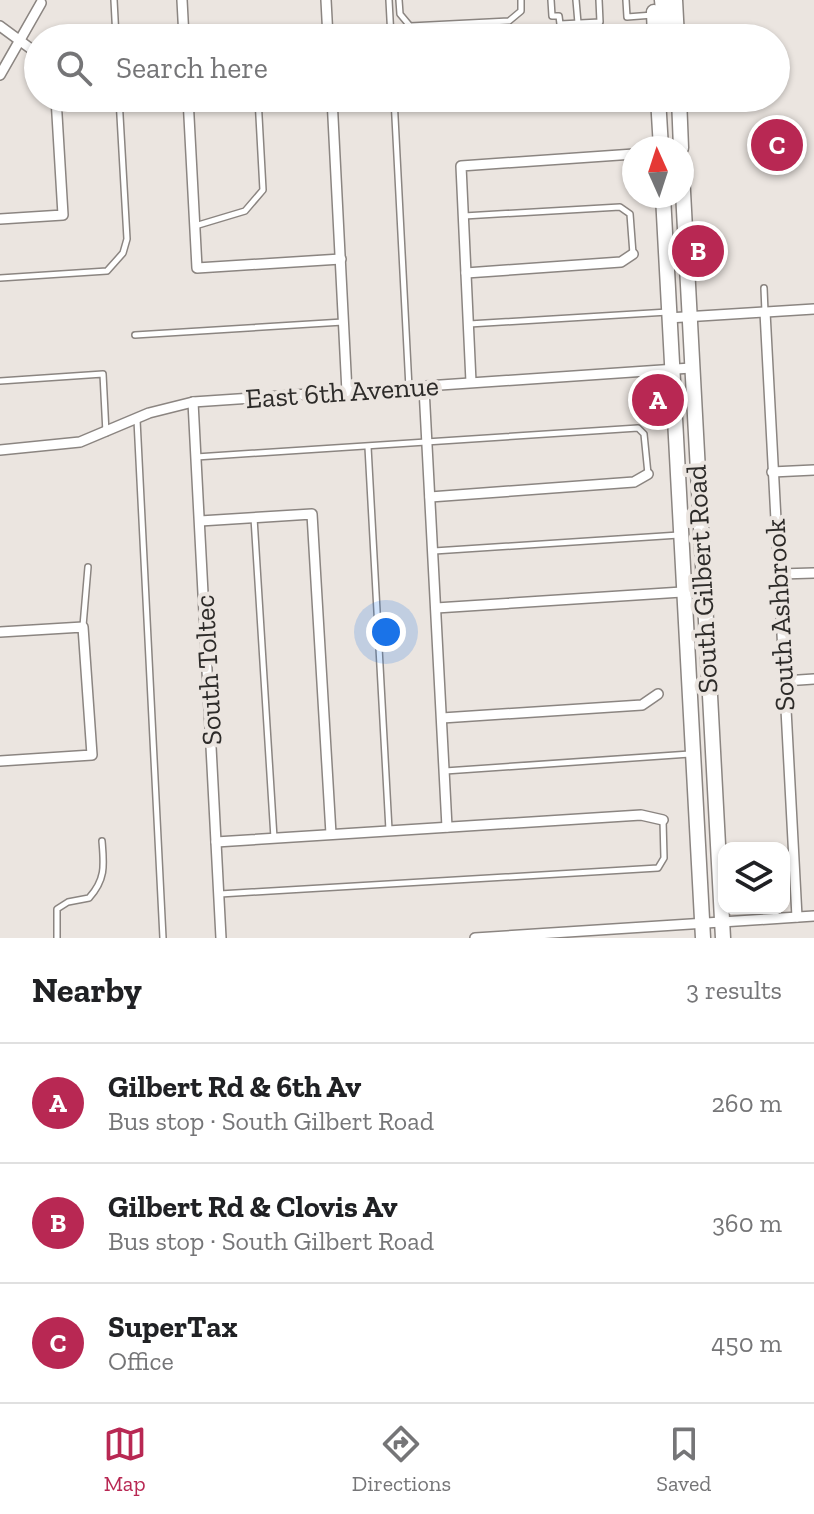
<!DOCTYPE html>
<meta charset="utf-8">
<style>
body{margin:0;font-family:"Zilla Slab",serif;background:#f2f2f2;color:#202124}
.controls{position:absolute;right:24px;bottom:24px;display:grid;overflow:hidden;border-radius:16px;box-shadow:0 2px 6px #0004}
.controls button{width:72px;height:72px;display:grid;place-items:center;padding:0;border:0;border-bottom:2px solid #e0e0e0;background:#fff;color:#202124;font:40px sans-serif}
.compass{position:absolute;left:622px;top:136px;width:72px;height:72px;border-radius:50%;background:#fff;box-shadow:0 2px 6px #0004;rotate:357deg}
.you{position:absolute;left:386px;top:632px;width:28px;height:28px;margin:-20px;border:6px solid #fff;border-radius:50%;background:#1a73e8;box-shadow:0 0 0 12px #1a73e833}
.badge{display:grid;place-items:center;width:52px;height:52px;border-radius:50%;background:#b82853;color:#fff;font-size:26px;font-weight:700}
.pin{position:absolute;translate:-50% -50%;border:4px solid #fff;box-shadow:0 2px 8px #0006}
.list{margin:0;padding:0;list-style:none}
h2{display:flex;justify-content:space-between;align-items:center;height:104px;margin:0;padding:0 32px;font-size:34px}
h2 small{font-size:26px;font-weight:400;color:#757577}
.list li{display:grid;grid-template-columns:52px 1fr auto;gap:24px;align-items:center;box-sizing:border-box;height:120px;padding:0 32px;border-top:2px solid #e0e0e0}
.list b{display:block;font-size:30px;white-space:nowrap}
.list p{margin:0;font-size:26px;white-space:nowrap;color:#757577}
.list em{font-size:26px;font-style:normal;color:#757577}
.icon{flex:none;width:44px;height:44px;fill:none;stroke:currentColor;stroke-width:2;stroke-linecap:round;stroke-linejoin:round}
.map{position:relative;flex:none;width:814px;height:938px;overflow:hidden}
.search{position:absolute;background:#fff;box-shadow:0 2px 6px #0004;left:24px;right:24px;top:24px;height:88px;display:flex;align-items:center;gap:20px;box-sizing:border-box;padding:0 28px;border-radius:44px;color:#757577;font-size:30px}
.sheet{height:464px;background:#fff}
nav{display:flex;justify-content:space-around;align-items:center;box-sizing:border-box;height:112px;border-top:2px solid #e0e0e0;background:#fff;font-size:22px;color:#757577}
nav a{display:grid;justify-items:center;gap:4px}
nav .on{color:#b82853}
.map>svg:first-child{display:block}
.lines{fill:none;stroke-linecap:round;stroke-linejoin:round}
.service-casing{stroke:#8b8581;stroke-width:8}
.minor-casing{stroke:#8b8581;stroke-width:12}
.primary-casing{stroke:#8b8581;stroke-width:17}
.service{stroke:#fff;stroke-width:5}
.minor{stroke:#fff;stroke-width:9}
.primary{stroke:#fff;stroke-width:14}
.labels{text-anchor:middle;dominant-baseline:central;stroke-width:8;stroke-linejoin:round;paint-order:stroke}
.street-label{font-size:28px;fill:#2d2b29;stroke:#ebe5e0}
</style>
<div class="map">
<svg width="814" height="938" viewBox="0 0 814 938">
<rect width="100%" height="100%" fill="#ebe5e0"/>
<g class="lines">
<defs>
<g id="service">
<polyline points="114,0 116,38"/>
<polyline points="389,0 391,38"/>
<polyline points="399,0 400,14 410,26 509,21 521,11 521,0"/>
<polyline points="551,0 552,16 559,16 560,24 600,22 599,0"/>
<polyline points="576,0 578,23"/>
<polyline points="626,0 627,17 653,15"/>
<polyline points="301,38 327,32"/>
<polyline points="394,98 409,388"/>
<polyline points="395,107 541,98"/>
<polyline points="464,216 620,207 630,214 633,254"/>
<polyline points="195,226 245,211 263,190 258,98"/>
<polyline points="0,278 107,271 123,253 127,239 119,98"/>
<polyline points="764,288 765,312"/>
<polyline points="469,324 668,312"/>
<polyline points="135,335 343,322"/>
<polyline points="0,381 103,374 106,433"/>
<polyline points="137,420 163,938"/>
<polyline points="368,447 389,830"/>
<polyline points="196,457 638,428 644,434 648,474"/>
<polyline points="254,518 274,838"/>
<polyline points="434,551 679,535"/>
<polyline points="83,626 88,567"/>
<polyline points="445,771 690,754"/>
<polyline points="220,894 658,868 664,858 663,820"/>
<path d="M 57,938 L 57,909 L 68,902 L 89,898 C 106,879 104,865 102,841"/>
</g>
<g id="minor">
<polyline points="182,0 184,38"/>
<polyline points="326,0 328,38"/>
<polyline points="0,26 38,54"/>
<polyline points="0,75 41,3"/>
<polyline points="188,98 197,268 341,259"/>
<polyline points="332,98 347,392"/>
<polyline points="0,219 63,215 56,98"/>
<polyline points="466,273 621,262 633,254"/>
<polyline points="765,312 797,917"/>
<polyline points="668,318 814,309"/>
<polyline points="471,382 461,166 634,154"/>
<polyline points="424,388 447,827"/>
<polyline points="193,402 221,938"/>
<polyline points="0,450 80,442 149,413 193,402 691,368"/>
<polyline points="772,472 814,470"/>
<polyline points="430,497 634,482 648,474"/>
<polyline points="200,521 312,514 331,834"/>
<polyline points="780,574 814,573"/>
<polyline points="436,608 682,592"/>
<polyline points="0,632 83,627 92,755 0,761"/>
<polyline points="784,681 814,679"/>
<polyline points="442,718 642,705 658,694"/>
<polyline points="216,842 641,815 663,820"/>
<polyline points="475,938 814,916"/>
</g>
<g id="primary">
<polyline points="662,0 666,38"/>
<polyline points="675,0 677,38"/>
<polyline points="654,12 655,38"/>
<polyline points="658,98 661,148"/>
<polyline points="679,98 681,148"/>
<polyline points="682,173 723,938"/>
<polyline points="663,196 703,938"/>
</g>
</defs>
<use href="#service" class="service-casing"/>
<use href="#minor" class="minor-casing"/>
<use href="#primary" class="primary-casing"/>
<use href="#service" class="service"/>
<use href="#minor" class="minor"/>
<use href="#primary" class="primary"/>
</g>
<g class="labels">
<g class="street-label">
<text transform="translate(342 392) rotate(-4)">East 6th Avenue</text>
<text transform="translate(702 579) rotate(-93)">South Gilbert Road</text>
<text transform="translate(780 615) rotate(-93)">South Ashbrook</text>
<text transform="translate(208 670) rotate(-93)">South Toltec</text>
</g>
</g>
</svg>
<div class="controls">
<button><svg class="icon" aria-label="layers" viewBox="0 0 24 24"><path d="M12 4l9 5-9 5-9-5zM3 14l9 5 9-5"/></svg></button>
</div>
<svg class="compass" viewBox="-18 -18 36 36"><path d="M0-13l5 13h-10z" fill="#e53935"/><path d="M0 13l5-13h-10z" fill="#757577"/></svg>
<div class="you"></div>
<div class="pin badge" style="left:658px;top:400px">A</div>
<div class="pin badge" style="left:698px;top:251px">B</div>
<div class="pin badge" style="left:777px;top:145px">C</div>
<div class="search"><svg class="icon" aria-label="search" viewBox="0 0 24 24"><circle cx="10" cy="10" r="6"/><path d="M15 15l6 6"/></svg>Search here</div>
</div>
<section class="sheet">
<h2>Nearby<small>3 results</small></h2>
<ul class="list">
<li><span class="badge">A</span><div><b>Gilbert Rd &amp; 6th Av</b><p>Bus stop · South Gilbert Road</p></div><em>260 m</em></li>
<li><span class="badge">B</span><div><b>Gilbert Rd &amp; Clovis Av</b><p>Bus stop · South Gilbert Road</p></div><em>360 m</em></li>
<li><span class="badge">C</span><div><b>SuperTax</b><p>Office</p></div><em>450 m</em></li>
</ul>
</section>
<nav>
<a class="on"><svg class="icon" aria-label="map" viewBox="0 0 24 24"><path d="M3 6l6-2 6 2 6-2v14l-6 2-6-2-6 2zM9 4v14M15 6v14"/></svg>Map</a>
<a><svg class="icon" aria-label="directions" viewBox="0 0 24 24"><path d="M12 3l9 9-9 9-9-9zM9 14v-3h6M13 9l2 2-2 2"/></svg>Directions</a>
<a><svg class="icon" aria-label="saved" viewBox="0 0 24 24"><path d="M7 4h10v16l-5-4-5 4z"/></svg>Saved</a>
</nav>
